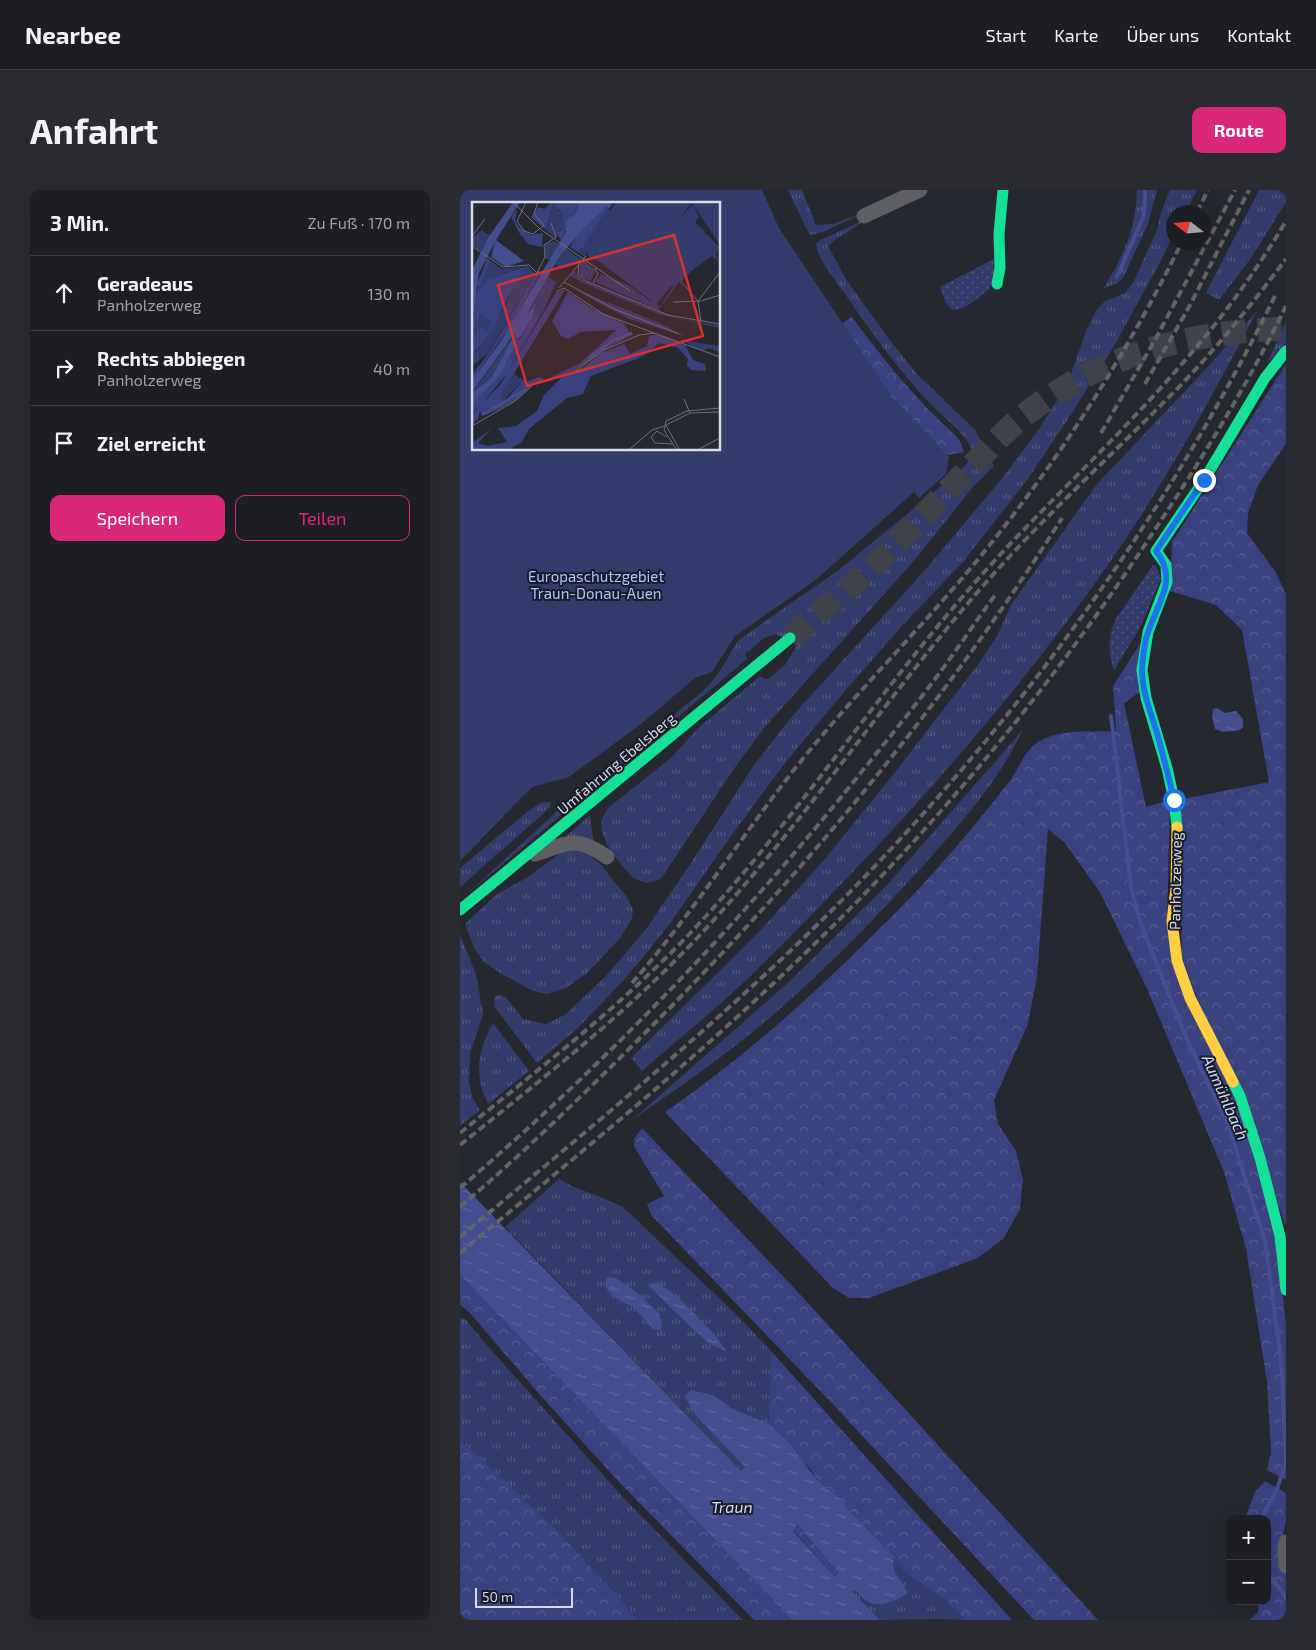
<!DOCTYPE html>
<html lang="de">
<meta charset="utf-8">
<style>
body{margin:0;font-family:"Exo 2",sans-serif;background:#292b30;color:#f1f3f6}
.controls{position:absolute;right:15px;bottom:15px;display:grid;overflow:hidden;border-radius:10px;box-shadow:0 5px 20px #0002}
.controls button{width:45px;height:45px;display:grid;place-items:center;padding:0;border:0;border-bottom:1px solid #3a3c41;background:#1c1e23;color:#f1f3f6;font:25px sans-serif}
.compass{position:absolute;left:706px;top:15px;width:45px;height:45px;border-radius:50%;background:#1c1e23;box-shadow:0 5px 20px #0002;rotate:286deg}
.scale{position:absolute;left:15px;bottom:12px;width:98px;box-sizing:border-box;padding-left:5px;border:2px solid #d8dbe4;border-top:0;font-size:14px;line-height:18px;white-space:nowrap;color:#d8dbe4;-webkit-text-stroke:4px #181b29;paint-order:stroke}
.stop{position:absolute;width:15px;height:15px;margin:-11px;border:4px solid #1a73e8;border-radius:50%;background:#fff}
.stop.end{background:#1a73e8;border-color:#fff;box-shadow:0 1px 5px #0008}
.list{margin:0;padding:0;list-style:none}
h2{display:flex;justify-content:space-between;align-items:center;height:65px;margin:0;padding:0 20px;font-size:21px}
h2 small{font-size:16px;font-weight:400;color:#a0a2a6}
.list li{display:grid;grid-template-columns:32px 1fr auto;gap:15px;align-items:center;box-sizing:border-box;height:75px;padding:0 20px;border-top:1px solid #3a3c41}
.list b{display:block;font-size:19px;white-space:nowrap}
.list p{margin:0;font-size:16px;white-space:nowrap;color:#a0a2a6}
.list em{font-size:16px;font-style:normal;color:#a0a2a6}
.actions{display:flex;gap:10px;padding:15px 20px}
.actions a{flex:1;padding:11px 0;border:1px solid #db2777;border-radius:10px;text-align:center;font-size:18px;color:#db2777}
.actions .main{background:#db2777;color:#fff}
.icon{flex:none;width:28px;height:28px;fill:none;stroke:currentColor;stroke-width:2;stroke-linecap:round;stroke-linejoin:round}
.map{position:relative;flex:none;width:826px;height:1430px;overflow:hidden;border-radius:10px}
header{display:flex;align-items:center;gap:30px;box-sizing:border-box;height:70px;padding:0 25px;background:#1c1e23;border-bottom:1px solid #3a3c41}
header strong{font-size:24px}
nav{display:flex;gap:28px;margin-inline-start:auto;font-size:18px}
.intro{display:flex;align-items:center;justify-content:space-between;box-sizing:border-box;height:120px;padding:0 30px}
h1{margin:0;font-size:35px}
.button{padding:12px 22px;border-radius:10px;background:#db2777;color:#fff;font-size:18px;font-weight:700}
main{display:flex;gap:30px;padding:0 30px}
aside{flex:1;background:#1c1e23;border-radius:10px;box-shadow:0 5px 20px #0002}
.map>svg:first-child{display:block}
.grass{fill:url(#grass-tufts)}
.forest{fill:url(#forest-crowns)}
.park{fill:#343c6c;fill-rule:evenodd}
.garden{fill:url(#garden-dots)}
.water{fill:url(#water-ripples);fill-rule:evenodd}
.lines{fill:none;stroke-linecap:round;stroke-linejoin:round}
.stream{stroke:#444e8f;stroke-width:4}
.primary-tunnel{stroke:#41434a;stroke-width:24;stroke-dasharray:24 12;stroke-linecap:butt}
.street{stroke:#5e5f64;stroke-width:15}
.fast{stroke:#16e098;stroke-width:11}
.slow{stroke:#ffcf43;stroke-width:11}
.rail{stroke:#626467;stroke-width:4;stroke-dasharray:8 4;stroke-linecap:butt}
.route{stroke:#1a73e8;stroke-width:6}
.labels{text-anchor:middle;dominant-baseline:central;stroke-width:4;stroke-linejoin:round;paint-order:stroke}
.park-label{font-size:15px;fill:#b5c3ff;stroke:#181b29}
.street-label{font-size:15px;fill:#d8dbe4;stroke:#181b29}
.water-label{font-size:16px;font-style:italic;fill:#d6dbef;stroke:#181b29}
.inset-river{fill:none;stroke:#444e8f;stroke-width:2.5}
.inset-road{fill:none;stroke:#6d7077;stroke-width:1}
.view{fill:#d63131;fill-opacity:0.15;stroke:#d63131;stroke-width:2.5}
.inset-edge{fill:none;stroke:#d8dbe4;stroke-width:2.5}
</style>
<header>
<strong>Nearbee</strong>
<nav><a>Start</a><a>Karte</a><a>Über uns</a><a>Kontakt</a></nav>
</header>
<div class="intro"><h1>Anfahrt</h1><a class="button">Route</a></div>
<main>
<aside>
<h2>3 Min.<small>Zu Fuß · 170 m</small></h2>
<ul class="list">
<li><svg class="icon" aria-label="ahead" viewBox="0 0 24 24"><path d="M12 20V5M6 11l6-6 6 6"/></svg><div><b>Geradeaus</b><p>Panholzerweg</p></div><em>130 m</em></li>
<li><svg class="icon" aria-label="right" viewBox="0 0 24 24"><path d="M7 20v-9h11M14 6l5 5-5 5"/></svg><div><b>Rechts abbiegen</b><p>Panholzerweg</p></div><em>40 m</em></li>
<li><svg class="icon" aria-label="arrive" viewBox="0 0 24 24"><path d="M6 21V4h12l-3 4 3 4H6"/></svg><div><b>Ziel erreicht</b></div></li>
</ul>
<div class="actions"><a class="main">Speichern</a><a>Teilen</a></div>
</aside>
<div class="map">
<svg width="826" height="1430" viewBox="0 0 826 1430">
<defs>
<pattern id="grass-tufts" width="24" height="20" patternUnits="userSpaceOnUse" patternTransform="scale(1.25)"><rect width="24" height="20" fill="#343c6c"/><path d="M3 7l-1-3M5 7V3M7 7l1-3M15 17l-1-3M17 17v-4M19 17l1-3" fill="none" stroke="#515881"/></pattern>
<pattern id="forest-crowns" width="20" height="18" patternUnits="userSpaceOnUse" patternTransform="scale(1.25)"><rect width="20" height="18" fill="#39417e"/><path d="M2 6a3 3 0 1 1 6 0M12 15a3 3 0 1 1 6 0" fill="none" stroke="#555c90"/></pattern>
<pattern id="garden-dots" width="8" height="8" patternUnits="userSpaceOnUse" patternTransform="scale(1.25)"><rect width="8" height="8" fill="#343c6c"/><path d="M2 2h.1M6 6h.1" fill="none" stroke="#515881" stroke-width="1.8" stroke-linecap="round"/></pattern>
<pattern id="water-ripples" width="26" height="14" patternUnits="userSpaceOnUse" patternTransform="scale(1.25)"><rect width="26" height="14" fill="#444e8f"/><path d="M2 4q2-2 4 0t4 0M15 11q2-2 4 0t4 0" fill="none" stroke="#5e679f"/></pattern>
</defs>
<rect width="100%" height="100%" fill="#26282f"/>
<g class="grass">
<polygon points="328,0 342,0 356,35 373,34 410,20 363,42 351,45 348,42"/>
<path d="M 677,0 L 697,0 L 688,34 L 664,86 L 659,92 L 643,99 C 663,67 676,39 677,0 Z"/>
<polygon points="710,0 737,0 726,22 714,22 713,46 698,76 654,156 612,223 567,290 503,372 441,437 385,501 325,573 268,650 209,735 165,789 119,837 77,873 34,816 34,808 38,805 46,807 63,829 86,834 106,824 148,784 186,739 229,676 294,575 334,524 466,379 543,287 579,239 608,192 627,139 636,121 644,112 665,103 674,91 697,40 701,22"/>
<polygon points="799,0 826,0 826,12 791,68 759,110 746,103"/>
<path d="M 407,29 L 375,50 L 368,56 L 387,91 L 432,153 L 457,184 L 515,240 L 534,276 L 513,297 L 453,372 L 304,538 L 273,580 L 201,689 L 187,693 L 173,688 L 150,661 L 142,642 L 141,631 L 148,618 L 211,568 L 237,539 L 300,486 L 305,489 L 308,489 L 326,474 L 337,455 L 316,444 L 304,448 L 286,463 L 285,465 L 287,469 L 8,703 L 117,603 L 242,502 C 250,494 257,486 263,476 C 269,467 272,458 280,449 L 380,379 L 485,293 C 494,285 511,275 511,261 C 512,250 486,229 478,221 C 441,185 412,143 383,101 C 373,87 359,71 356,54 L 360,50 Z"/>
<path d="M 797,121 C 752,207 705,293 650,372 C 571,485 482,589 387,688 C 353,723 319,759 283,793 C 251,823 216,851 182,881 L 171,868 L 298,743 L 364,670 L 436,581 L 520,472 L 537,446 L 551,415 L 637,294 L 745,180 Z"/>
<polygon points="826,132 826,154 807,173"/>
<path d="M 562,541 C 538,593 500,634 462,677 C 418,725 372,773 323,816 C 276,858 224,894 172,930 L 329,792 L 427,695 Z"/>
<polygon points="88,612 91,613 90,617 82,625 0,697 0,678 67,622 81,613"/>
<polygon points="130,625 133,649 137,656 106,646"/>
<polygon points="114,659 126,662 140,674 167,707 173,720 172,728 161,747 127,783 106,798 87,804 73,801 40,783 24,772 15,759 5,734 37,704 68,687 102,662"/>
<polygon points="0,745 16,784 23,824 10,864 9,892 13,909 20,920 0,936"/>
<path d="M 33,833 L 69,881 L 28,914 C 14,885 17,861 33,833 Z"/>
<path d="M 99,989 C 119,1001 142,1006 163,1017 L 279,1127 L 311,1161 L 309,1234 L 271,1218 L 255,1206 L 262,1251 L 286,1277 L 281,1281 L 45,1037 Z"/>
<polygon points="0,1128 5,1129 32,1161 163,1307 283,1430 177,1430 170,1420 0,1250"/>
<polygon points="433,1366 453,1389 485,1410 504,1430 479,1429 420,1430 392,1403 395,1400 406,1410 448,1404 434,1380"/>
</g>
<g class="forest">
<path d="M 392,127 C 423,169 456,210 495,245 L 500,251 L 504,262 L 478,267 L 354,161 L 381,134 Z"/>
<polygon points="826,174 826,254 798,295 788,323 787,343 815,381 826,404 826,1036 722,768 718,610 809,592 782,440 756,415 710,401 712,352"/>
<path d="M 682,451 L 681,501 L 664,513 L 686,617 L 710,610 L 707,732 L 777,908 L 816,1046 L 826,1134 L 826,1290 L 807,1280 L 811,1262 L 807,1192 L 786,1059 L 764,982 L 688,801 L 641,704 L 605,653 L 588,639 L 577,787 L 568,834 L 534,910 L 538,934 L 556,961 L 563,990 L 560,1019 L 544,1048 L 518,1068 L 409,1108 L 389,1108 L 373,1098 L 205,922 C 279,871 347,811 410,748 C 432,726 454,705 474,682 C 500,653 525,623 549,592 C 559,579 563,562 578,552 C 599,538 631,542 656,541 L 653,496 Z"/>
<polygon points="182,938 337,1101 638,1430 574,1430 366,1207 191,1025 187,1014 204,1006 174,956 174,949"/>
<polygon points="0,1085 332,1430 294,1430 159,1292 80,1205 9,1122 0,1115"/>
<polygon points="311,1161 552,1430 504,1430 485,1410 453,1389 389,1321 383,1311 356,1289 351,1280 309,1234"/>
<polygon points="0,1250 90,1333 170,1420 177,1430 0,1430"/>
<polygon points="805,1291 826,1303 826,1331 820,1360 822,1375 826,1385 826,1430 790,1430 798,1422 799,1411 807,1411 807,1329 785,1328 795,1302"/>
<polygon points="337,1334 379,1383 375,1387 333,1340"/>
</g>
<path class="park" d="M 0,0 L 302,0 L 319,38 L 431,206 L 489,267 L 486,284 L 459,308 L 454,302 L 357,389 L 275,446 L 252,482 L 235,488 L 181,534 L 109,587 L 72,597 L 0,671 ZM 14,14 L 259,14 L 259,259 L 14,259 Z"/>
<g class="garden">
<path d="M 534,69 C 533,77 534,90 530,97 C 526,104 502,121 494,120 C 486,118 483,104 480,97 Z"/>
<path d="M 693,375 L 696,376 L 701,389 L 680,438 L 654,480 C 648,463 648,446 655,430 Z"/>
</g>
<g class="water">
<polygon points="757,518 765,523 776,521 783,529 783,537 780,540 763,542 755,539 752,526 753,519"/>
<path d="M 0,992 L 281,1281 L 285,1277 L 236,1225 L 224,1206 L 232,1200 L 255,1206 L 271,1218 L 309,1234 L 330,1254 L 356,1289 L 383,1311 L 389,1321 L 433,1366 L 434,1380 L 448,1403 C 437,1411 420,1418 407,1411 C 403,1408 399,1403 395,1400 L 392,1402 L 420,1430 L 332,1430 L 0,1085 ZM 337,1334 L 379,1383 L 375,1387 L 333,1341 Z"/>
<polygon points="146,1087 156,1088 179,1104 199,1124 202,1135 201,1140 193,1139 174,1118 156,1108 146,1098"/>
<polygon points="195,1093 209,1100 223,1112 257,1147 266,1161 251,1155 234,1140 188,1095"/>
</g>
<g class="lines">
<g class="stream">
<polyline points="657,87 684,25 685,0"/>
<polyline points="651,526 671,697 680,732 728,852 768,934 805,1051 821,1169 826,1273 817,1299 801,1329"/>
<polyline points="807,1384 822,1401 826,1409"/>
</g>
<path class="primary-tunnel" d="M 330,448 C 366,417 403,387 437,353 C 462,327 486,302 511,277 C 527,260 544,242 562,227 C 640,165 728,141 826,139"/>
<g class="street">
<polyline points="404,26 460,0"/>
<path d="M 75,664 C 109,653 115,645 147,667"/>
<polyline points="826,1352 825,1359 826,1376"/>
</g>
<g class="fast">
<polyline points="537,94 540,78 539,44 543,0"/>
<polyline points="717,637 714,610 707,578 686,508 682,480 688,442 707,392 706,375 696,361 744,290 805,188 826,161"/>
<polyline points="0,720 330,448"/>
<polyline points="773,892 780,906 800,968 820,1046 826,1100"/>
</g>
<polyline class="slow" points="717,637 716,698 712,731 717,771 730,808 773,892"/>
<g class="rail">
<polyline points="737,22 748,0"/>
<polyline points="685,194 729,117 789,0"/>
<polyline points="641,243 695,150 775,0"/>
<path d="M 172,793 C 236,720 288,635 350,560 C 410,487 478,421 536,347 C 609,255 670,157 722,52"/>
<path d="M 0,943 C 85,874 173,807 246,726 C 341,621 418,503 511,397 C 578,320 654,253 720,176 C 760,131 795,83 826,31"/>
<path d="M 0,955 C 87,885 176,816 251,733 C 346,629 424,511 515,405 C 578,332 649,268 716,200 C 756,159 792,114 826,69"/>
<path d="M 0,998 C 149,871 285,728 407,575 C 429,548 451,521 472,493 C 494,464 514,434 535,405"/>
<path d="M 0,1017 C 66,961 127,901 188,840 C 343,684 484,514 602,328"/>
<path d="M 0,1047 C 105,959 211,872 311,779 C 517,587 692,356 816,104"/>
<path d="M 0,1063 C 114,968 230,874 337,771 C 472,642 591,498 694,341 C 742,269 788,194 826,116"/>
</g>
</g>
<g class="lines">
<path class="route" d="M 714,610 C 709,587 703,565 697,543 C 691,523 682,501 682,480 C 682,471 684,462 685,453 C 691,420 722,393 696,361 L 744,290"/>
</g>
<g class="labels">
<g class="park-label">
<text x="136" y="386">Europaschutzgebiet<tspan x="136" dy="17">Traun-Donau-Auen</tspan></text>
</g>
<g class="street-label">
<text transform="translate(156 573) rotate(-40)">Umfahrung Ebelsberg</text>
<text transform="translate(715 691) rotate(-89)">Panholzerweg</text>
</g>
<g class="water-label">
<text transform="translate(766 907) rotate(66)">Aumühlbach</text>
<text x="272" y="1316">Traun</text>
</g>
</g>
<g transform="translate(12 12)">
<rect width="248" height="248" fill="#26282f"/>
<path d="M 82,0 L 86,0 L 85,8 L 90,10 L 92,27 L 87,28 L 84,36 L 74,28 ZM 146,0 L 120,57 L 115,53 L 127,27 L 113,55 L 107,51 L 136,7 L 139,9 L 129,25 ZM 82,39 L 87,42 L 77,58 L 73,56 L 73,42 ZM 237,43 L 240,48 L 247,44 L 244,53 L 246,59 L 240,54 L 222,67 L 210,78 L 213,84 L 207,80 L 186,108 L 123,80 L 129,72 L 156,83 L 180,100 L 182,96 L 172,79 L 234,50 ZM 204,80 L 189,103 L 186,104 L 184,96 L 197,83 L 200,85 ZM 94,47 L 111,59 L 90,67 L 83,63 ZM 19,59 L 30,67 L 56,64 L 63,73 L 16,151 L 0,164 L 0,153 L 7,146 L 5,131 L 0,137 L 0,131 L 8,112 L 20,121 L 16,129 L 34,103 L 50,65 L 17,76 L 3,92 ZM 112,59 L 124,68 L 119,79 L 108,74 L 108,63 ZM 102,69 L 111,78 L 185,109 L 214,118 L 247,123 L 247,126 L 186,112 L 111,81 L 97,73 ZM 76,75 L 84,80 L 73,106 L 70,111 L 61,114 L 63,106 L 60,105 L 55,113 ZM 100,86 L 188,121 L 215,135 L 157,117 ZM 44,130 L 46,137 L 49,134 L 44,145 L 41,137 L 19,176 L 0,191 ZM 209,138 L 247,144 L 247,150 L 237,146 L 230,149 Z" fill="#343c6c" fill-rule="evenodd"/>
<path d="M 86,0 L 108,0 L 89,38 L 84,31 L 92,27 L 90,10 L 84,6 ZM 78,1 L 81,2 L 74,28 L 59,15 L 66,5 L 73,7 ZM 133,5 L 136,7 L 107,51 L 98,45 L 105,33 ZM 45,7 L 43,18 L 47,25 L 59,33 L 71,31 L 70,45 L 56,42 L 48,32 L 39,15 ZM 15,56 L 19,59 L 8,84 L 4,85 ZM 52,65 L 18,131 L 16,126 L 20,121 L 8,112 L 0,131 L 3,92 L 17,76 ZM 66,68 L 69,70 L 37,126 L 0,178 L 0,173 L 18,149 ZM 91,88 L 93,88 L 30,191 L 34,198 L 51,178 L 55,180 L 67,175 L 72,177 L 71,180 L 64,181 L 41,200 L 14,213 L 9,213 L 8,208 L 6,217 L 0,222 L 0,212 L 10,201 L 0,211 L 0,203 L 30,169 L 32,156 L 35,159 L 61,114 L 70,111 L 34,173 L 11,200 L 28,183 L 83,92 ZM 96,90 L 121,107 L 153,122 L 158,132 L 170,132 L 162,132 L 137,145 L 102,169 L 72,179 L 108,161 L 144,128 L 109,130 L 96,137 L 89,134 L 80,119 ZM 9,124 L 17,132 L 0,153 L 0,137 ZM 184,132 L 213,143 L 221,158 L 233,162 L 234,169 L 219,168 L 215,164 L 216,157 L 206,146 L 187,141 L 172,154 L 119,174 L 111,192 L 95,196 L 57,227 L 50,240 L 38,247 L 0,247 L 0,241 L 19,227 L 6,241 L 16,244 L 35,240 L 26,226 L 44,224 L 65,209 L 72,193 L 89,176 L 112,165 L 129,151 L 152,142 L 158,152 L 175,144 L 177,134 Z" fill="#39417e"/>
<path d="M 144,0 L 247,0 L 248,43 L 220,1 L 211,12 L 234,49 L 237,43 L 240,48 L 208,73 L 184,102 L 113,49 ZM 42,172 L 51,178 L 30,200 L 28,194 Z" fill="#343c6c"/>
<path d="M 221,2 L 227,15 L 223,20 L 246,44 L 240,48 L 237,44 L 234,50 L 211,13 ZM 10,28 L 18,34 L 9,49 L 0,43 L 0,36 Z" fill="#343c6c"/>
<path d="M 41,0 L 48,0 L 24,38 L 52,59 L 34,65 L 19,55 L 23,40 L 7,71 L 0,121 L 0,68 L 16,36 ZM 108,0 L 141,0 L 137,7 L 134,5 L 110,28 L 86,57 L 55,112 L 63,103 L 61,114 L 49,134 L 45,137 L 42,132 L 0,190 L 0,178 L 29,139 L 94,30 L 94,20 L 102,13 ZM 41,136 L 43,145 L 35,159 L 32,157 L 34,161 L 30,170 L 0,203 L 0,191 L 19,176 Z" fill="#444e8f"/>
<path class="inset-river" d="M 117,156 L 140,139 L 160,131M 10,213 L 54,187"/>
<path class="inset-road" d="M 41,0 L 68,27 L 158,89M 54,0 L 45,19 L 52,29 L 61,32 L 72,23 L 62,12 L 66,0M 0,34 L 13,17M 0,44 L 31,65 L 57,63 L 65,71M 107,62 L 106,72 L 114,79 L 196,113 L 248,122M 65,71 L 73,55 L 72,43 L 84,35 L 79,21M 92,80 L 142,107 L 207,132M 121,81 L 126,72 L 123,66M 212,83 L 226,99M 87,86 L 114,54M 84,90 L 92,86 L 131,112 L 182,131M 201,100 L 229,99 L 248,93M 229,119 L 226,99 L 248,70M 212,197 L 218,211M 0,224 L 43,199 L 62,182 L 102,170 L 132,148 L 167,133 L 182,131 L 248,155M 195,235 L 185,229 L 179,235 L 183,241 L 200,242M 158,247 L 180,228 L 193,224M 204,247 L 192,228 L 194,219 L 215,209 L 248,206M 207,247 L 194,223 L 218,211 L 248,210M 227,247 L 248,236"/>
<path class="view" d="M 202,33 L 231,134 L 55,184 L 26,83 Z"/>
<rect width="248" height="248" class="inset-edge"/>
</g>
</svg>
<div class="controls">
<button>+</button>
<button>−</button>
</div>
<svg class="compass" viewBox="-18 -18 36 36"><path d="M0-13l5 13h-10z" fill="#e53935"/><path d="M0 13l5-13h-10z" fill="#a0a2a6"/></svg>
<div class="scale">50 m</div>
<div class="stop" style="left:714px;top:610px"></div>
<div class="stop end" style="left:744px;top:290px"></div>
</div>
</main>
